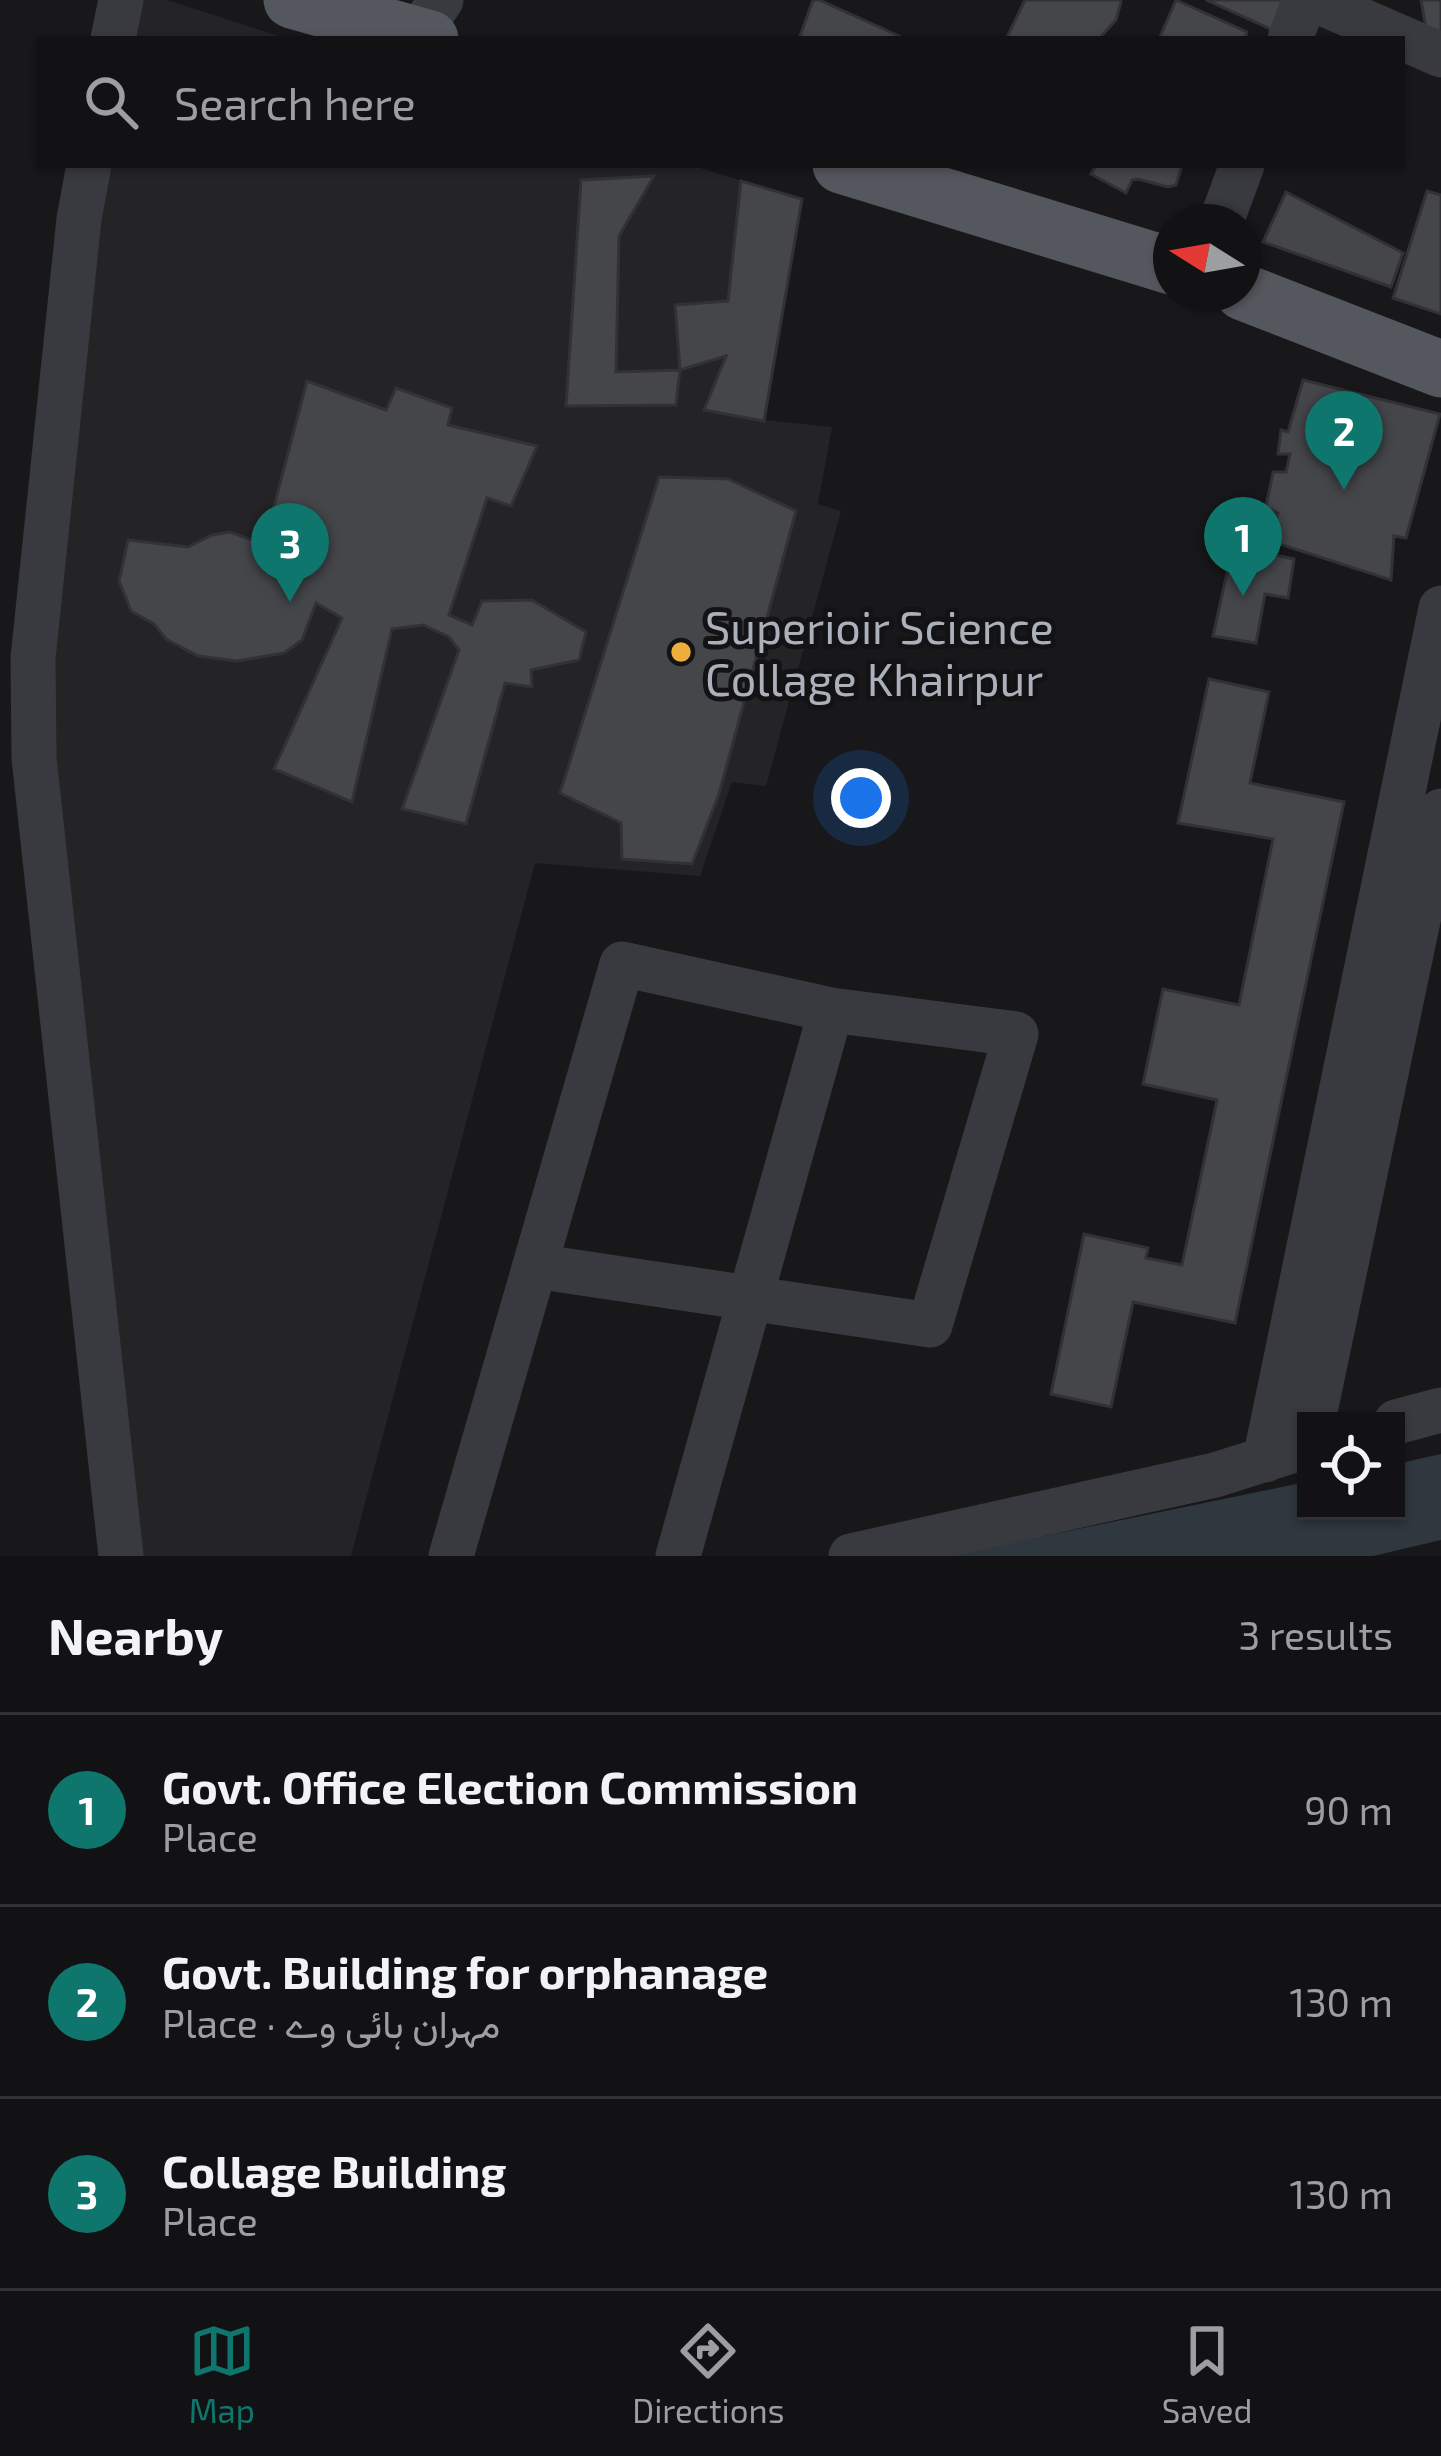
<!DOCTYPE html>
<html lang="en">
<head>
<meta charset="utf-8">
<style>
	:root { --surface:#121214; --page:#1f2022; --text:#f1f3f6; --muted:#9c9ea0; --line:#313234; --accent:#0f766e }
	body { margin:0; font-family:"Exo 2",Vazirmatn,sans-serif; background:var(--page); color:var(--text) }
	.controls { position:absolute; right:36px; bottom:36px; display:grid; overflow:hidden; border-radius:0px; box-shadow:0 3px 9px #0004 }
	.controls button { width:108px; height:108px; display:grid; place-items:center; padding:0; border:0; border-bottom:3px solid var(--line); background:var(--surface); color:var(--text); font:60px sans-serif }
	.compass { position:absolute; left:1153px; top:204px; width:108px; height:108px; border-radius:50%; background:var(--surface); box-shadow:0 3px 9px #0004; rotate:281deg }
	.you { position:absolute; left:861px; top:798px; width:42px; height:42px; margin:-30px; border:9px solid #fff; border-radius:50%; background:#1a73e8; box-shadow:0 0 0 18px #1a73e833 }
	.badge { display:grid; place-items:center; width:78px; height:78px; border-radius:50%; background:var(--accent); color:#fff; font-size:39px; font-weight:700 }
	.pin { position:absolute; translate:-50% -99px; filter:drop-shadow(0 3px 6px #0008) }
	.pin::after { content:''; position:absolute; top:63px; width:42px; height:36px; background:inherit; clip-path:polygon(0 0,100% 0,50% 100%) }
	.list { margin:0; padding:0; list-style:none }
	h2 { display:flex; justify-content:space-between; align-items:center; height:156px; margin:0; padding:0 48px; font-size:51px }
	h2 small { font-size:39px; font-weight:400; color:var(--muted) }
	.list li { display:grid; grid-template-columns:78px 1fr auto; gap:36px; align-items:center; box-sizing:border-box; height:192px; padding:0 48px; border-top:3px solid var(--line) }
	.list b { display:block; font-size:45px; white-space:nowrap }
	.list p { margin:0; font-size:39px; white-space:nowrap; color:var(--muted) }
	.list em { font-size:39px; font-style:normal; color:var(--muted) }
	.icon { flex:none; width:66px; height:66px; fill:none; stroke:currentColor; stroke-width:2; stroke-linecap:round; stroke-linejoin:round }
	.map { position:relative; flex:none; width:1441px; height:1556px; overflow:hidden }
	.search { position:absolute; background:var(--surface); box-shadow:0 3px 9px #0004; left:36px; right:36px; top:36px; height:132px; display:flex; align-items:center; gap:30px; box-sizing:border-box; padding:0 42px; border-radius:0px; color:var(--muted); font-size:45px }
	.sheet { height:732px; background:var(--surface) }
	nav { display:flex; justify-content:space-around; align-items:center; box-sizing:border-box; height:168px; border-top:3px solid var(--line); background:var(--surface); font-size:33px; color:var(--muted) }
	nav a { display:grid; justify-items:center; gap:6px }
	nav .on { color:var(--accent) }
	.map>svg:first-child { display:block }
	.built { fill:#242427 }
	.water { fill:#2e383e }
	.building { fill:#45464a; stroke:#323236; stroke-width:3 }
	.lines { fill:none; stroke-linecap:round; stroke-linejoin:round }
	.minor { stroke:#393a3f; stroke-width:45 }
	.major { stroke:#55575e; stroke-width:57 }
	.poi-dot { fill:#efad3c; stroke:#131315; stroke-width:4.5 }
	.labels { text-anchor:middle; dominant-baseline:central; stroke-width:10; stroke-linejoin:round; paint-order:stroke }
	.poi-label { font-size:45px; fill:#abb0ba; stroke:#131315; text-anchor:start }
</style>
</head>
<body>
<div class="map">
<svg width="1441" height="1556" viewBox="0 0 1441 1556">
	<rect width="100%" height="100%" fill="#18181a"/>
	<g class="built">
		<polygon points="122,0 167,0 288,39 117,39"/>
		<polygon points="101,165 690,165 802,199 764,420 832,427 818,504 841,511 766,786 732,782 700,876 535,863 351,1556 139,1556 34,695"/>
	</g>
	<polygon class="water" points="1441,1454 1441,1540 1373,1556 947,1556 1306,1482 1306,1511 1396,1511 1396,1464"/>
	<g class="building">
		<polygon points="813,0 819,0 906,39 799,39"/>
		<polygon points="1025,0 1120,0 1121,2 1116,20 1099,39 1006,39"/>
		<polygon points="1176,0 1247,32 1245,39 1159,39"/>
		<polygon points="1206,0 1278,0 1283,1 1275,31"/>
		<polygon points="1421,0 1441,0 1441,37 1426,28"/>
		<polygon points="1096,165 1182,165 1176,185 1168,187 1138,179 1132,180 1126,193 1091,174"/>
		<polygon points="654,176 619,236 616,372 680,370 676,405 566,406 581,180"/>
		<polygon points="741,181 802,199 764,421 704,410 726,356 680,370 675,305 728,301"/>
		<polygon points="1427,191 1441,195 1441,314 1393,298"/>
		<polygon points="1286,192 1403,253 1391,287 1263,242"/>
		<polygon points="1303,380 1440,414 1406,538 1394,536 1391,580 1270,541 1278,513 1266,507 1273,472 1286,472 1290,454 1278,454 1281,430 1288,432"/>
		<polygon points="307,381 386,410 396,388 452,408 448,425 537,446 511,506 487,498 449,615 472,625 482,601 532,600 586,632 579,660 531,670 532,687 505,683 466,824 402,809 459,650 449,637 423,625 392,629 352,802 274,769 342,618 316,603 302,640 284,653 237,661 198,656 166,639 154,624 131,611 119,581 128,540 188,547 212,535 230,532 264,544"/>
		<polygon points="659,477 728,479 796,511 719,794 692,864 622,859 621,823 560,793"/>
		<polygon points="1233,546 1294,559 1288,598 1265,594 1256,643 1213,636"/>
		<polygon points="1209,679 1269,692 1250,783 1344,802 1235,1323 1133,1302 1111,1407 1051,1394 1084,1234 1148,1248 1146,1258 1182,1265 1217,1100 1143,1084 1163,989 1239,1005 1273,839 1178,823"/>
	</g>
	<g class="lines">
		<g class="minor">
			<polyline points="1315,0 1441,55"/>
			<polyline points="417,35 441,0"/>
			<polyline points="113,39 121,0"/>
			<polyline points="1290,39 1305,0"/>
			<polyline points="89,165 79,219 33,658 34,758 121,1556"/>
			<polyline points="1221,222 1242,165"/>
			<polyline points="535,1266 930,1325 1016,1034 831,1010"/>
			<polyline points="1313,1421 1441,811"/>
			<polyline points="1396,1422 1441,1410"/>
			<polyline points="1265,1460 1441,608"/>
			<polyline points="451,1556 622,964 831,1010 678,1556"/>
			<polyline points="851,1556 1215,1475 1291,1451"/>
		</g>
		<g class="major">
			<polyline points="292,0 430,39"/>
			<polyline points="841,165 1171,266"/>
			<polyline points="1243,292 1441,369"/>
		</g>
	</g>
	<circle class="poi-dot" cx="681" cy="652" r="12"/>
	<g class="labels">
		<g class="poi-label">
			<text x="705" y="626">Superioir Science<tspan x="705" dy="52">Collage Khairpur</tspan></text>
		</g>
	</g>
</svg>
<div class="controls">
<button><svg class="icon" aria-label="locate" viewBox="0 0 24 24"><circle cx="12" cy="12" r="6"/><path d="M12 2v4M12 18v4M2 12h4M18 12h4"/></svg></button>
</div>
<svg class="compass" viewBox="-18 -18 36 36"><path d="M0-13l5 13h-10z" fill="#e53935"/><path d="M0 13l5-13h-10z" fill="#9c9ea0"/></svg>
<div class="you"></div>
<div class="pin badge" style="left:1243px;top:596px">1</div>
<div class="pin badge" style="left:1344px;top:490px">2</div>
<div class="pin badge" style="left:290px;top:602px">3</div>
<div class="search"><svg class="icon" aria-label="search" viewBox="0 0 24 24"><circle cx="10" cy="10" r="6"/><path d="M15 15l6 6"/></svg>Search here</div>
</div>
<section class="sheet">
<h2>Nearby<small>3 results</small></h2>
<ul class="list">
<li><span class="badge">1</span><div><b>Govt. Office Election Commission</b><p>Place</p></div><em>90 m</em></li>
<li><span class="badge">2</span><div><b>Govt. Building for orphanage</b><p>Place · مہران ہائی وے</p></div><em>130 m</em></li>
<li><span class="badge">3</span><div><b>Collage Building</b><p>Place</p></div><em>130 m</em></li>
</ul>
</section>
<nav>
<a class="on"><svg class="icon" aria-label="map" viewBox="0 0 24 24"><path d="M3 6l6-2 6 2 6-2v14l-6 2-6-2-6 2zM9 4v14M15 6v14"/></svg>Map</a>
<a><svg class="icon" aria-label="directions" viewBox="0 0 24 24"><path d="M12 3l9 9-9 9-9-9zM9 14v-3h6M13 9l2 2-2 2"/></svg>Directions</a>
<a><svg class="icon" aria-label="saved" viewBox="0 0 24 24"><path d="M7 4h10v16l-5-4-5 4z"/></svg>Saved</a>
</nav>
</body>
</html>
